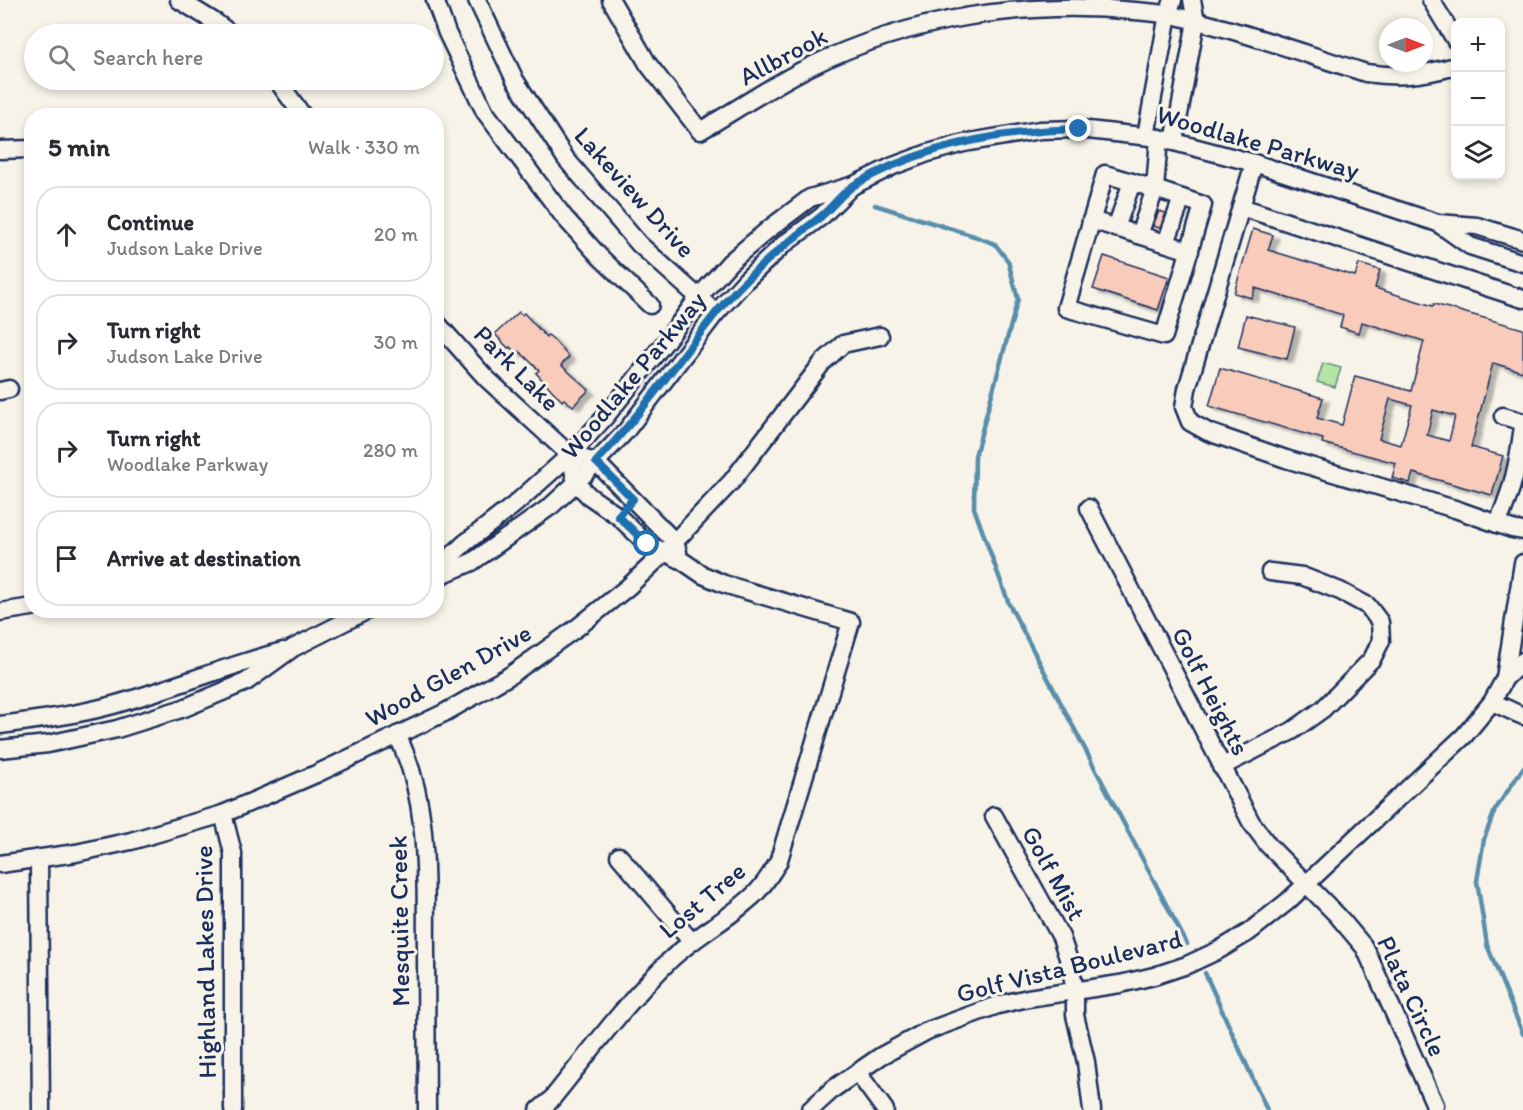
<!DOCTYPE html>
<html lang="en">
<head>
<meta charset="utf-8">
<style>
	:root { --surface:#fff; --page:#f7f7f7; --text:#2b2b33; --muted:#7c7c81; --line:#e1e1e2 }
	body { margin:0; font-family:Itim,sans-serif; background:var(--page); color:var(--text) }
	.controls { position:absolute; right:18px; top:18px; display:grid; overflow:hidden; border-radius:12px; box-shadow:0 3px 9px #0003 }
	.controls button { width:54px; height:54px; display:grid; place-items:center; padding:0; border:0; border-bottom:2px solid var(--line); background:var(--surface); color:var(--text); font:30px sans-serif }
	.compass { position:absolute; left:1379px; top:18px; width:54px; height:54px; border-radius:50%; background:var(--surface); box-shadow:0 3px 9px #0003; rotate:90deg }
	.stop { position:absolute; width:18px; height:18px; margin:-14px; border:4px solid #1f6fb2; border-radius:50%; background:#fff }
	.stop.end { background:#1f6fb2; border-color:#fff; box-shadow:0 2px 6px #0008 }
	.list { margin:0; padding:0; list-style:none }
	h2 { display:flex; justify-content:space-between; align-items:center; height:78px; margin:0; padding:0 24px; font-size:26px }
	h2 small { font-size:20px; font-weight:400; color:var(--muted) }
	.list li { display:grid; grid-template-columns:39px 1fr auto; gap:18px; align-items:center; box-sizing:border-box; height:96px; margin:0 12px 12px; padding:0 12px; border:2px solid var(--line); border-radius:24px }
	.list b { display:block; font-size:22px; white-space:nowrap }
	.list p { margin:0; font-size:20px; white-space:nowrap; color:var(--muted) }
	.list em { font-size:20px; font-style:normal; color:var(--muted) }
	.icon { flex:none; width:33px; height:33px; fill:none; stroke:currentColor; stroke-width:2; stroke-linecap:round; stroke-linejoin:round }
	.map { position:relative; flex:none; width:1523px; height:1110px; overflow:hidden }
	.search { position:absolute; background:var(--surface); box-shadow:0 3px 9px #0003; left:24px; top:24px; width:420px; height:66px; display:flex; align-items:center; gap:15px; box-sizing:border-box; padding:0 21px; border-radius:33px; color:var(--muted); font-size:22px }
	.panel { position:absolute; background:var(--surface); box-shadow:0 3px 9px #0003; left:24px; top:108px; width:420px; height:510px; border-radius:24px }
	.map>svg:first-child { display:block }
	.green { fill:#b5e5a5; stroke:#688a82; stroke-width:1.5 }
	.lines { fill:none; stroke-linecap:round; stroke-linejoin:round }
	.stream { stroke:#588eac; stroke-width:4.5 }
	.building { fill:#f8cbbb; stroke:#1b2f5e; stroke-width:1.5; fill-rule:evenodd; filter:url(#shadow) }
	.minor-casing { stroke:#1b2f5e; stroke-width:21 }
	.minor { stroke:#f7f3e8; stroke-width:16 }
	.route { stroke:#1f6fb2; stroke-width:8 }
	.labels { text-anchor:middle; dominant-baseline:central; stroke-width:6; stroke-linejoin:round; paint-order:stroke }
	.street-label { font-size:26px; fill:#1b2f5e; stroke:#f7f3e8 }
</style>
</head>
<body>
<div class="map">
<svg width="1523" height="1110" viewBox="0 0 1523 1110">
	<defs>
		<filter id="shadow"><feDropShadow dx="6" dy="4" stdDeviation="1.5" flood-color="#0004"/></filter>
	</defs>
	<rect width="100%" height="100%" fill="#f7f3e8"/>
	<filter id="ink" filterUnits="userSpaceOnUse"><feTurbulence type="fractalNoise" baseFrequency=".0167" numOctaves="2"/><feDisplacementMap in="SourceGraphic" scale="12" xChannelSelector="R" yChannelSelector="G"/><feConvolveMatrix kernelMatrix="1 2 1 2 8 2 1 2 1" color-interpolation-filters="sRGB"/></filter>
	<g filter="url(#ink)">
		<polygon class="green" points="1323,363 1341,368 1335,387 1317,382"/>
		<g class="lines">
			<g class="stream">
				<polyline points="875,205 974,236 995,244 1008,261 1018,299 975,456 974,508 1009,604 1187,944"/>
				<polyline points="1523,768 1495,810 1484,839 1477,881 1487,945 1523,1034"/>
				<polyline points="1205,973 1267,1110"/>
			</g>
		</g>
		<g class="building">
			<polygon points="1159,211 1166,213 1160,228 1153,226"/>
			<path d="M1253,229L1273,235L1268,250L1355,276L1359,264L1380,270L1375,288L1433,306L1434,304L1523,329V372L1493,363L1471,447L1503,456L1492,495L1413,473L1410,483L1392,478L1396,463L1322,443L1323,439L1209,406L1220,368L1323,398L1317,418L1342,425L1355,376L1411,391L1424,341L1362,322L1359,333L1340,327L1343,315L1255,288L1252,298L1234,293ZM1390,399L1412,405L1401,445L1379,439ZM1433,410L1455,416L1449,441L1427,435Z"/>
			<polygon points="1104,256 1169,277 1158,310 1093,289"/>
			<polygon points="519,312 522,315 524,313 546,337 548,335 552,338 569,357 561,365 589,390 573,406 564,399 562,401 536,373 539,370 519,351 516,353 510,347 508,348 495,334"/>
			<polygon points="1246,315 1295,327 1287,359 1238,347"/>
		</g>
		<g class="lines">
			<g class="minor-casing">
				<g id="minor">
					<polyline points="179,0 215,22 231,34"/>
					<polyline points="435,0 447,33 485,112 564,217 600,257 650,305"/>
					<polyline points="477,0 515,80 566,159 639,244 716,313"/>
					<path d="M611,0L648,64L700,131C736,110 771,86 809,67C909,18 1024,0 1135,11C1147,12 1159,13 1171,15C1237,29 1302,53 1366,73C1400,78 1423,75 1456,66"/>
					<polyline points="1431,0 1456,41"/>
					<polyline points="277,80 303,116"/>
					<polyline points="1146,136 1168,14 1173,0"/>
					<polyline points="1174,142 1196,21 1192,0"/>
					<polyline points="0,150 32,149"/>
					<polyline points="1254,163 1187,389 1184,407 1190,422 1208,432 1286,459 1455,509 1512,529 1523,531"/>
					<polyline points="1241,207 1523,299"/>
					<polyline points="1091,220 1190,251"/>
					<polyline points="1439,224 1470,246 1523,263"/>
					<polyline points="1116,228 1132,182"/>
					<polyline points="1139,235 1155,189 1203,205 1164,336 1066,308 1105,174 1155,189 1159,138"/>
					<polyline points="1166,243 1182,198"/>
					<polyline points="436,322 486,378 570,455 596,462 675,542 678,552"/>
					<polyline points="0,391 9,389"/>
					<polyline points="1503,416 1523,422"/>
					<polyline points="1089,508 1251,822 1268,845 1338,916 1365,948 1435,1105 1434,1110"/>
					<path d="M1497,524C1513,490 1518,464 1523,426"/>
					<polyline points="436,570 465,543 514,505 570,455 606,416 666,341 698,298 730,262 769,229 810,198 854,185 893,166 928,153 964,143 1040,130 1079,129 1159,138 1254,163 1438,223 1477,226 1523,240"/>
					<polyline points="436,577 472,562 551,506 576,483 626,431 716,313 746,280 783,245 822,216 851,187"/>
					<polyline points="0,612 32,607"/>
					<polyline points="1505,678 1523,563"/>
					<polyline points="1492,702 1523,716"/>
					<path d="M0,725C38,720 76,715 113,705C170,689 226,666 283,651"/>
					<path d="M397,735C431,802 425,881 426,955C426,1006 427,1058 427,1110"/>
					<polyline points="0,749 48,744 117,729 184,708 246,682 293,648 368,610"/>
					<polyline points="1221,767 1292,731 1323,709 1372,659 1381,641 1380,622 1368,606 1340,591 1302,576 1270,572"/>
					<polyline points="223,814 233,853 233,1110"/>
					<polyline points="994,816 1061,937 1070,964 1075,990 1075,1015 1086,1062 1092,1110"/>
					<polyline points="619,856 691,941"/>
					<polyline points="39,859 41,1110"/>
					<polyline points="0,864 76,853 131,841 223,814 316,774 444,713 509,676 578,627 628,587 664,553 732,481 823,362 843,344 880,336"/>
					<polyline points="858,1073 885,1110"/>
					<path d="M539,1110L550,1101C589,1053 625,1004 669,961C696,935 730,919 756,893C765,884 771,873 778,863L851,622L724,584L703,575L681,560L647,544L618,516L589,496L576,483L570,455"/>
					<polyline points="810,1110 833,1089 881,1056 927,1031 998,1005 1028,998 1120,984 1154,976 1187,965 1219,950 1249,932 1287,902 1464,736 1492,702 1505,678 1523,661"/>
				</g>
			</g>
			<use href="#minor" class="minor"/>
		</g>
	</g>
	<g class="lines" filter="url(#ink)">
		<path class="route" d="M647,544L618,516L633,499L596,462C640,416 676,363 716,313C746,276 782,247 819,218C832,208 842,192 856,184C923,145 1003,131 1079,129"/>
	</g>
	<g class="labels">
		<g class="street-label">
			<text transform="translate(783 56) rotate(-28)">Allbrook</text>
			<text transform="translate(1258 142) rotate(16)">Woodlake Parkway</text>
			<text transform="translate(635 192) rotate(48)">Lakeview Drive</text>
			<text transform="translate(517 368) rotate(45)">Park Lake</text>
			<text transform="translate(633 375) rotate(-50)">Woodlake Parkway</text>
			<text transform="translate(448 675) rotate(-29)">Wood Glen Drive</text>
			<text transform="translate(1211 691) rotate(63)">Golf Heights</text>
			<text transform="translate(1054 873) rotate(61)">Golf Mist</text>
			<text transform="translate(702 900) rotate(-40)">Lost Tree</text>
			<text transform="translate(399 921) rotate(-91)">Mesquite Creek</text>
			<text transform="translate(205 962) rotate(-91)">Highland Lakes Drive</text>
			<text transform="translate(1069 966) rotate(-14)">Golf Vista Boulevard</text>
			<text transform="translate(1412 996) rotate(65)">Plata Circle</text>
		</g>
	</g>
</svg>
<div class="controls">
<button>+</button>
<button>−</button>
<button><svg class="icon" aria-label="layers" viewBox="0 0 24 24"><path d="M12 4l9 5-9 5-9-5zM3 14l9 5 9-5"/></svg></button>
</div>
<svg class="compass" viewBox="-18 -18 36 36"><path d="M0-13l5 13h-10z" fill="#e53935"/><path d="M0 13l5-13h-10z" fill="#7c7c81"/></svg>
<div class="stop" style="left:647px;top:544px"></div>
<div class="stop end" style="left:1079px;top:129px"></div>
<div class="search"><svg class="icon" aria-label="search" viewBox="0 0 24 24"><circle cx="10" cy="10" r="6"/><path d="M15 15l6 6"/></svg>Search here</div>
<section class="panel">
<h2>5 min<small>Walk · 330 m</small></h2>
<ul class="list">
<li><svg class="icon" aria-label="ahead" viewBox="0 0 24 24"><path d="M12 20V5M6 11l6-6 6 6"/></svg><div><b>Continue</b><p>Judson Lake Drive</p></div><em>20 m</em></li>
<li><svg class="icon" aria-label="right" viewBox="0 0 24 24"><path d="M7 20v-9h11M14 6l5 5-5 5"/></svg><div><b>Turn right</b><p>Judson Lake Drive</p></div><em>30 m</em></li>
<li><svg class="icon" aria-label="right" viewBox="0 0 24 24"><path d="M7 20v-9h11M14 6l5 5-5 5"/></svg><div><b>Turn right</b><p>Woodlake Parkway</p></div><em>280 m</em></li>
<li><svg class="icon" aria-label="arrive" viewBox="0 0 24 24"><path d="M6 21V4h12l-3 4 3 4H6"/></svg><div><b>Arrive at destination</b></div></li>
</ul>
</section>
</div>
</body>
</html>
